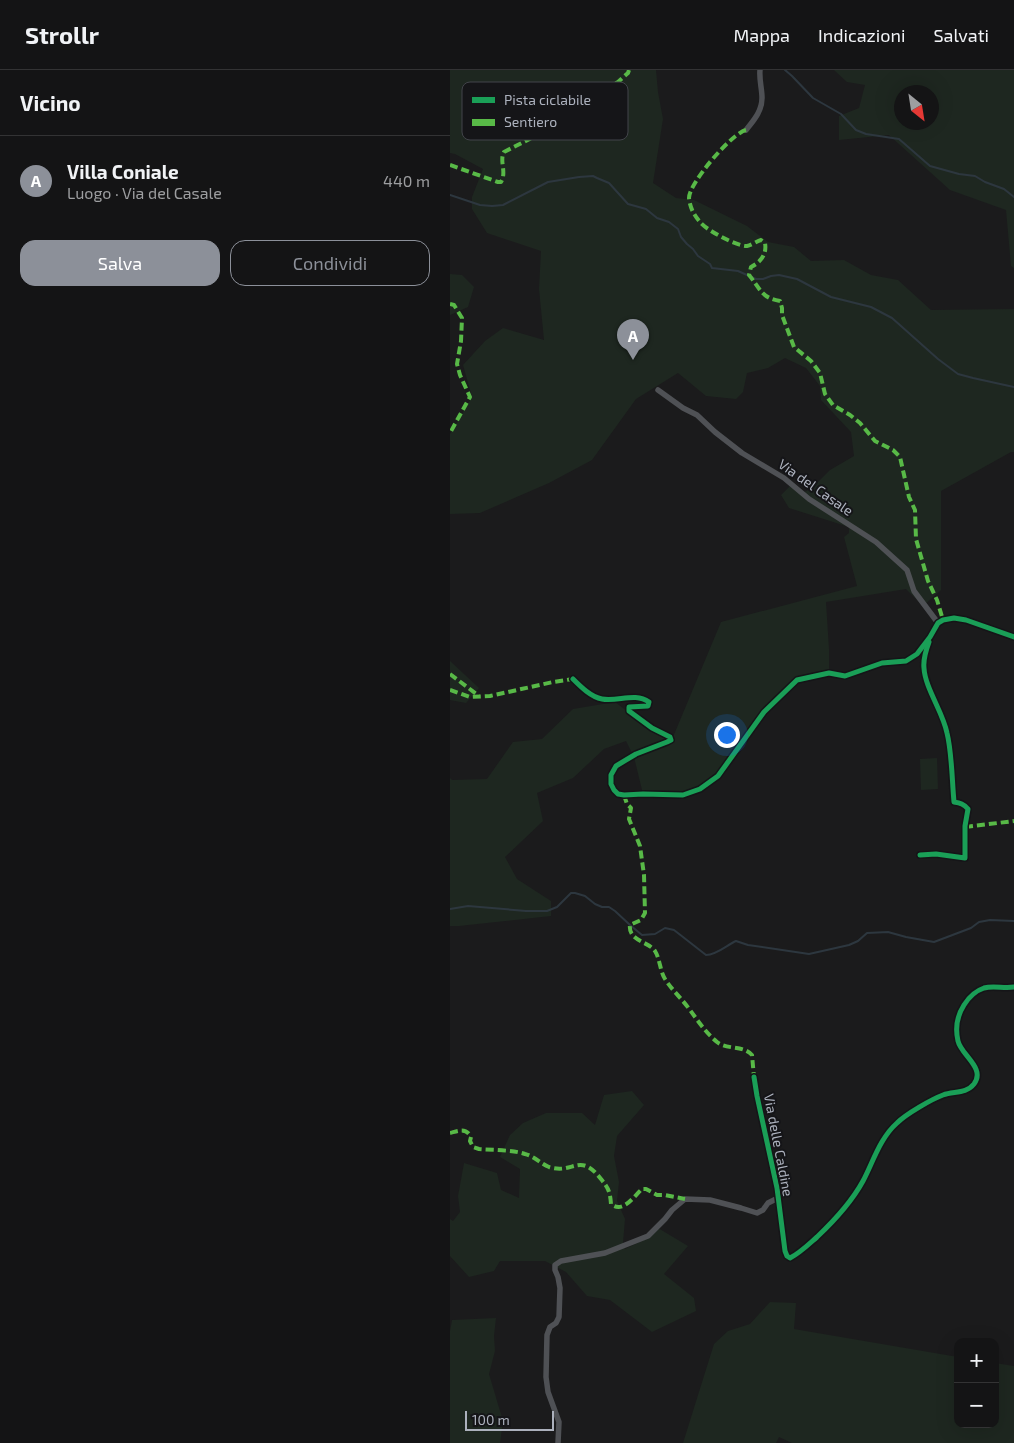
<!DOCTYPE html>
<html lang="it">
<head>
<meta charset="utf-8">
<style>
	:root { --surface:#141415; --page:#212122; --text:#f1f3f6; --muted:#9d9ea0; --line:#333334; --accent:#8c9099 }
	body { margin:0; font-family:"Exo 2",sans-serif; background:var(--page); color:var(--text) }
	.controls { position:absolute; right:15px; bottom:15px; display:grid; overflow:hidden; border-radius:10px; box-shadow:0 5px 20px #0002 }
	.controls button { width:45px; height:45px; display:grid; place-items:center; padding:0; border:0; border-bottom:1px solid var(--line); background:var(--surface); color:var(--text); font:25px sans-serif }
	.compass { position:absolute; left:444px; top:15px; width:45px; height:45px; border-radius:50%; background:var(--surface); box-shadow:0 5px 20px #0002; rotate:150deg }
	.scale { position:absolute; left:15px; bottom:12px; width:89px; box-sizing:border-box; padding-left:5px; border:2px solid #acb1bd; border-top:0; font-size:14px; line-height:18px; white-space:nowrap; color:#acb1bd; -webkit-text-stroke:4px #151518; paint-order:stroke }
	.you { position:absolute; left:276px; top:664px; width:18px; height:18px; margin:-12px; border:4px solid #fff; border-radius:50%; background:#1a73e8; box-shadow:0 0 0 8px #1a73e833 }
	.badge { display:grid; place-items:center; width:32px; height:32px; border-radius:50%; background:var(--accent); color:#fff; font-size:16px; font-weight:700 }
	.pin { position:absolute; translate:-50% -41px; filter:drop-shadow(0 1px 2px #0008) }
	.pin::after { content:''; position:absolute; top:26px; width:18px; height:15px; background:inherit; clip-path:polygon(0 0,100% 0,50% 100%) }
	.list { margin:0; padding:0; list-style:none }
	h2 { display:flex; justify-content:space-between; align-items:center; height:65px; margin:0; padding:0 20px; font-size:21px }
	h2 small { font-size:16px; font-weight:400; color:var(--muted) }
	.list li { display:grid; grid-template-columns:32px 1fr auto; gap:15px; align-items:center; box-sizing:border-box; height:90px; padding:0 20px; border-top:1px solid var(--line) }
	.list b { display:block; font-size:19px; white-space:nowrap }
	.list p { margin:0; font-size:16px; white-space:nowrap; color:var(--muted) }
	.list em { font-size:16px; font-style:normal; color:var(--muted) }
	.actions { display:flex; gap:10px; padding:15px 20px }
	.actions a { flex:1; padding:11px 0; border:1px solid var(--accent); border-radius:15px; text-align:center; font-size:18px; color:var(--accent) }
	.actions .main { background:var(--accent); color:#fff }
	.map { position:relative; flex:none; width:564px; height:1373px; overflow:hidden }
	header { display:flex; align-items:center; gap:30px; box-sizing:border-box; height:70px; padding:0 25px; background:var(--surface); border-bottom:1px solid var(--line) }
	header strong { font-size:24px }
	nav { display:flex; gap:28px; margin-inline-start:auto; font-size:18px }
	main { display:flex }
	aside { flex:1; background:var(--surface) }
	.map>svg:first-child { display:block }
	.green { fill:#1e2720; fill-rule:evenodd }
	.lines { fill:none; stroke-linecap:round; stroke-linejoin:round }
	.stream { stroke:#2d373f; stroke-width:2 }
	.street { stroke:#4f5155; stroke-width:5.5 }
	.quiet { stroke:#58b947; stroke-width:4; stroke-dasharray:8 4; stroke-linecap:butt }
	.cycleway-casing { stroke:#151518; stroke-width:8 }
	.cycleway { stroke:#1a9f57; stroke-width:5 }
	.labels { text-anchor:middle; dominant-baseline:central; stroke-width:4; stroke-linejoin:round; paint-order:stroke }
	.street-label { font-size:14px; fill:#acb1bd; stroke:#151518 }
	.key { fill:#151518; stroke:#42444a; stroke-width:1 }
	.key-label { font-size:14px; fill:#acb1bd }
</style>
</head>
<body>
<header>
<strong>Strollr</strong>
<nav><a>Mappa</a><a>Indicazioni</a><a>Salvati</a></nav>
</header>
<main>
<aside>
<h2>Vicino<small></small></h2>
<ul class="list">
<li><span class="badge">A</span><div><b>Villa Coniale</b><p>Luogo · Via del Casale</p></div><em>440 m</em></li>
</ul>
<div class="actions"><a class="main">Salva</a><a>Condividi</a></div>
</aside>
<div class="map">
<svg width="564" height="1373" viewBox="0 0 564 1373">
	<rect width="100%" height="100%" fill="#1b1b1c"/>
	<g class="green">
		<polygon points="0,0 206,0 208,22 213,49 203,113 226,128 244,130 297,156 318,172 344,177 361,191 394,190 421,205 448,210 481,240 564,239 564,382 561,382 491,421 491,520 473,536 456,519 376,532 379,579 379,603 347,610 314,642 268,706 233,725 193,724 184,687 176,671 154,679 123,708 87,723 93,751 55,787 67,809 101,831 101,846 9,856 0,856 0,708 2,710 37,709 63,672 92,669 123,639 165,632 208,665 223,667 271,552 407,516 394,467 399,463 399,457 339,438 331,425 340,416 354,422 361,419 380,400 404,386 401,362 371,330 370,316 356,298 335,288 318,298 297,303 293,322 286,329 256,326 228,303 186,329 142,390 99,413 30,443 0,444 0,364 22,327 13,295 35,271 53,258 94,270 89,219 91,181 37,163 22,139 22,127 33,99 5,84 0,83"/>
		<path d="M384,0H564V198L561,196L556,140L500,120L439,65L389,70V46L409,38L415,15L397,12ZM452,22H482V52H452Z"/>
		<polygon points="0,204 12,205 24,217 18,237 0,245"/>
		<polygon points="0,591 29,618 16,633 0,630"/>
		<polygon points="487,688 488,719 471,720 470,689"/>
		<polygon points="182,1021 194,1035 167,1066 164,1086 169,1112 167,1131 175,1149 173,1173 175,1179 196,1169 208,1158 238,1176 214,1204 244,1228 246,1241 202,1262 160,1230 137,1226 116,1202 95,1191 50,1191 44,1201 19,1207 0,1186 0,1149 3,1151 10,1142 8,1126 14,1093 47,1103 51,1120 69,1128 70,1099 50,1087 60,1065 73,1053 96,1043 132,1043 145,1055 154,1025"/>
		<polygon points="320,1232 346,1233 344,1259 508,1287 508,1354 545,1354 545,1293 564,1296 564,1373 342,1373 329,1367 326,1373 233,1373 264,1274 278,1261 300,1254"/>
		<polygon points="46,1248 44,1266 45,1281 39,1304 53,1351 50,1373 0,1373 0,1261 2,1250"/>
	</g>
	<g class="lines">
		<g class="stream">
			<polyline points="335,0 342,6 363,28 391,44 406,60 416,64 449,69 480,96 509,104 525,106 535,112 554,119 564,127"/>
			<polyline points="0,125 30,135 42,136 53,135 98,112 129,107 143,106 147,108 159,113 178,134 196,139 207,148 219,152 228,159 231,167 237,174 243,179 248,186 260,194 262,198 288,201 306,209 313,209 321,206 329,205 347,209 381,227 421,237 442,248 488,289 508,304 523,308 564,317"/>
			<path d="M0,839L18,836L76,841H97L107,837L121,823H125L135,826L145,834L152,837H159L165,841L180,855L192,865L205,864L215,858L224,860L256,885C267,885 277,875 286,871L298,875L359,884L399,875L408,871L417,863L438,862L456,867L484,872L521,858L529,852L540,850L564,851"/>
		</g>
		<g class="street">
			<path d="M296,60C304,50 312,41 312,28C312,18 309,10 310,0"/>
			<polyline points="208,320 233,338 247,345 265,362 292,383 334,408 359,429 426,472 457,500 464,521 488,553"/>
			<path d="M123,609C131,617 141,627 152,629C168,632 185,622 199,632L198,636L179,637V641L202,658L220,667L221,670L217,672L186,684L166,696L161,705V714L164,720L168,724L174,725L193,724L233,725L250,719L268,706L314,642L347,610L379,603L395,606L432,593L456,591L467,584L480,567L488,553L493,550L504,548L516,550L564,567"/>
			<path d="M470,785L486,784L515,788V756L518,739C514,734 510,733 504,732C502,711 502,683 497,663C493,642 475,617 474,598C473,589 476,580 479,572"/>
			<path d="M304,1007L307,1026L327,1118L335,1181L337,1186L340,1188C350,1183 359,1174 367,1167C385,1150 401,1133 413,1111C423,1092 430,1068 447,1053C456,1044 482,1029 493,1025C504,1021 516,1024 524,1014C536,998 511,985 508,971C505,958 507,946 514,935C519,927 525,921 534,918C544,915 554,919 564,917"/>
			<polyline points="108,1373 109,1352 98,1322 96,1307 97,1265 100,1257 106,1253 109,1247 110,1218 108,1207 105,1200 105,1195 111,1191 155,1183 198,1166 215,1149 222,1140 235,1129 260,1130 291,1138 307,1143 313,1140 318,1133 328,1128"/>
		</g>
		<g class="quiet">
			<path d="M296,60C282,63 239,113 239,128C240,138 244,145 250,152C256,160 288,177 297,176C302,175 307,171 311,170L315,173C317,184 311,192 301,197L299,205C310,218 311,228 330,231L332,238V245L344,277L361,291L370,303L375,324L383,335L400,345L410,353L425,371L443,380L450,387L459,427L465,440L466,469L478,511L487,530L493,550"/>
			<path d="M0,95L48,112H51C57,102 49,91 54,82L101,58L156,18L168,12L178,3L179,0"/>
			<polyline points="0,234 4,235 12,248 11,271 7,294 10,305 20,327 0,363"/>
			<polyline points="0,604 29,626"/>
			<polyline points="0,620 20,627 40,626 103,612 123,609"/>
			<path d="M174,725L177,734L181,738L179,749L190,776L194,805L195,843L191,850L180,855C178,871 198,871 205,881C210,889 210,901 215,909C222,920 232,929 240,940C248,951 256,963 267,972C277,980 293,975 302,985L304,1007"/>
			<polyline points="515,757 564,751"/>
			<path d="M0,1063C8,1061 16,1057 21,1067L20,1071L23,1077L29,1079C42,1080 64,1080 75,1084C84,1086 91,1094 99,1097C124,1105 129,1081 151,1109C159,1119 160,1122 161,1134C173,1144 184,1126 192,1119H196L207,1125H215L235,1129"/>
		</g>
		<g class="cycleway-casing">
			<g id="cycleway">
				<path d="M123,609C131,617 141,627 152,629C168,632 185,622 199,632L198,636L179,637V641L202,658L220,667L221,670L217,672L186,684L166,696L161,705V714L164,720L168,724L174,725L193,724L233,725L250,719L268,706L314,642L347,610L379,603L395,606L432,593L456,591L467,584L480,567L488,553L493,550L504,548L516,550L564,567"/>
				<path d="M470,785L486,784L515,788V756L518,739C514,734 510,733 504,732C502,711 502,683 497,663C493,642 475,618 474,598C473,589 476,580 479,572"/>
				<path d="M304,1007L307,1026L327,1118L335,1181L337,1186L340,1188C350,1183 359,1174 367,1167C385,1150 401,1133 413,1111C423,1092 430,1068 447,1053C456,1044 482,1029 493,1025C504,1021 516,1024 524,1014C536,998 511,985 508,971C505,958 507,946 514,935C519,927 525,921 534,918C544,915 554,919 564,917"/>
			</g>
		</g>
		<use href="#cycleway" class="cycleway"/>
	</g>
	<g class="labels">
		<g class="street-label">
			<text transform="translate(366 417) rotate(35)">Via del Casale</text>
			<text transform="translate(329 1075) rotate(79)">Via delle Caldine</text>
		</g>
	</g>
	<rect x="12" y="12" width="166" height="58" rx="8" class="key"/>
	<rect x="22" y="27" width="23" height="6" fill="#1a9f57"/>
	<rect x="22" y="49" width="23" height="7" fill="#58b947"/>
	<g class="key-label">
		<text x="54" y="35">Pista ciclabile</text>
		<text x="54" y="57">Sentiero</text>
	</g>
</svg>
<div class="controls">
<button>+</button>
<button>−</button>
</div>
<svg class="compass" viewBox="-18 -18 36 36"><path d="M0-13l5 13h-10z" fill="#e53935"/><path d="M0 13l5-13h-10z" fill="#9d9ea0"/></svg>
<div class="scale">100 m</div>
<div class="you"></div>
<div class="pin badge" style="left:183px;top:290px">A</div>
</div>
</main>
</body>
</html>
